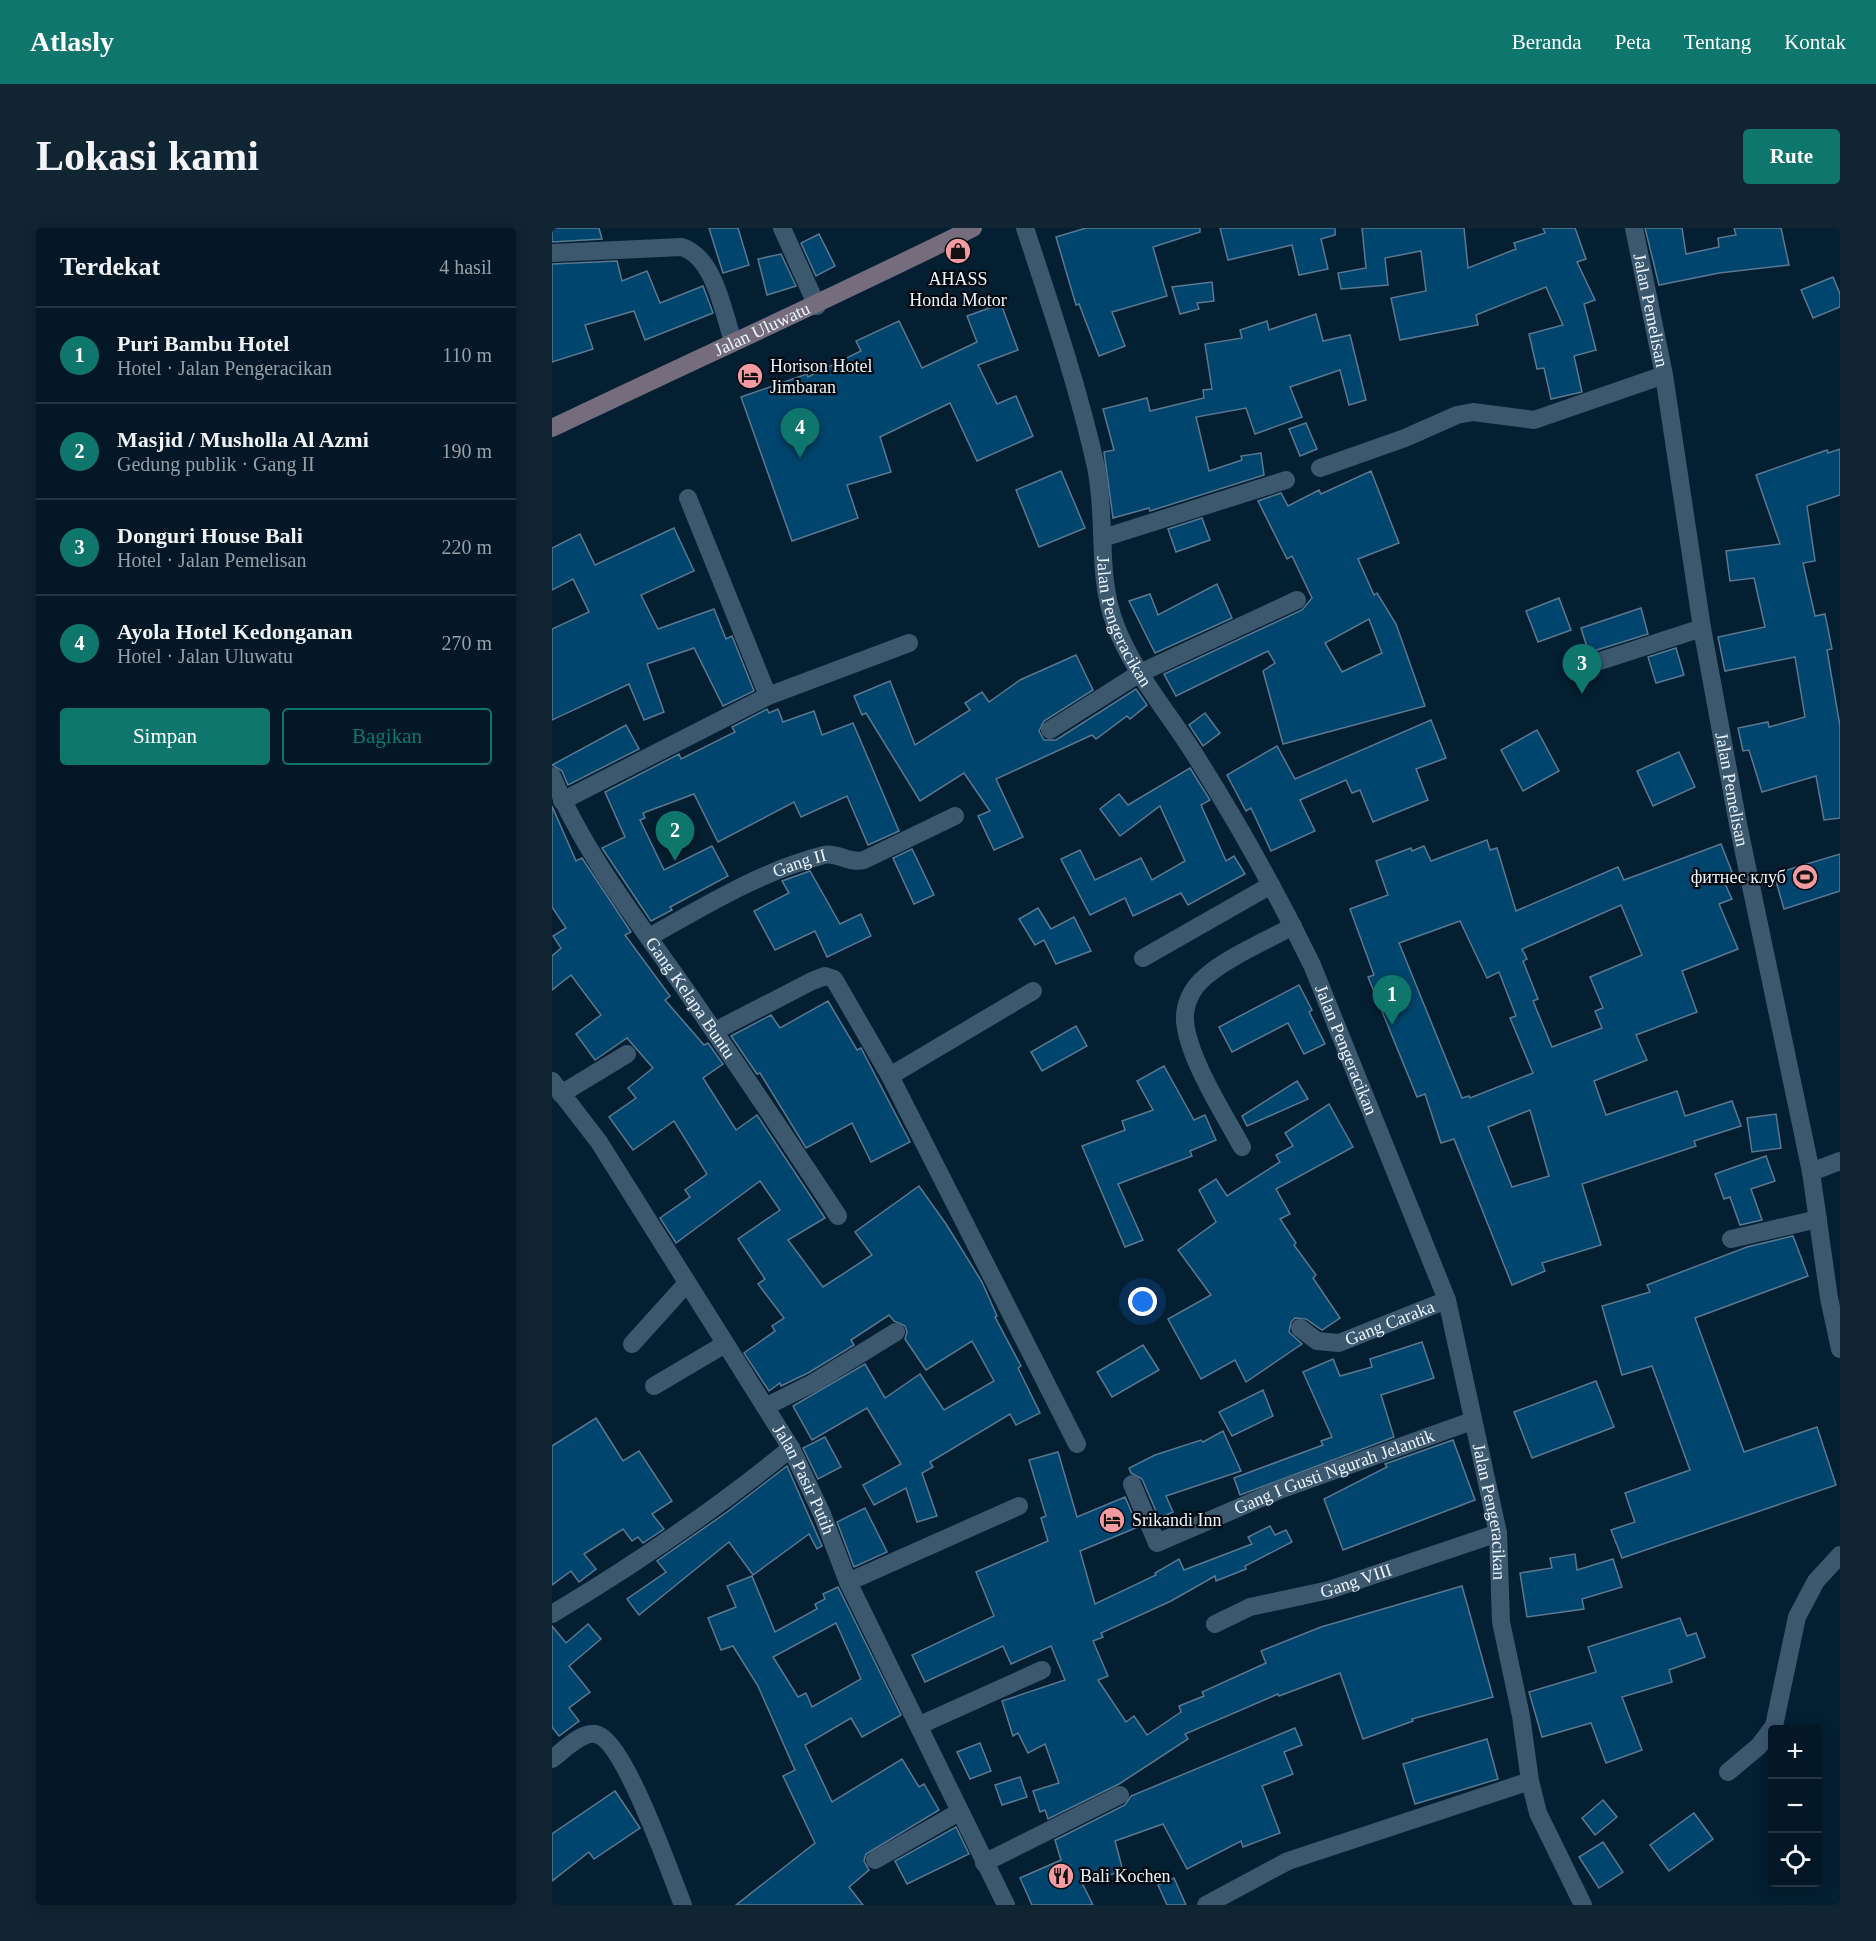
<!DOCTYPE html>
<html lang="id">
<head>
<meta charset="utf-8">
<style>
	:root { --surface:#031726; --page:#112432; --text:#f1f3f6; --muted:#979fa7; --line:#243643; --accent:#0f766e }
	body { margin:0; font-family:"Times New Roman",serif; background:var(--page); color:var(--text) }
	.controls { position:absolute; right:18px; bottom:18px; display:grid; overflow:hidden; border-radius:6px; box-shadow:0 3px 15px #0003 }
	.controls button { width:54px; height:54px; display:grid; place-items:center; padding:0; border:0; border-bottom:2px solid var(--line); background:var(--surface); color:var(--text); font:30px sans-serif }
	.you { position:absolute; left:591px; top:1074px; width:21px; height:21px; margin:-15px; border:4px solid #fff; border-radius:50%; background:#1a73e8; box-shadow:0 0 0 9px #1a73e833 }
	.badge { display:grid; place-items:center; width:39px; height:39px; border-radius:50%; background:var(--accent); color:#fff; font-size:20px; font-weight:700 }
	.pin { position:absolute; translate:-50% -50px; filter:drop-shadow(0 2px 3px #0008) }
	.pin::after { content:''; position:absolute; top:32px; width:21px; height:18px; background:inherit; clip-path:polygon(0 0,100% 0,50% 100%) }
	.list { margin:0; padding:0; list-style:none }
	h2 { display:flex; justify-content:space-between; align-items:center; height:78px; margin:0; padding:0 24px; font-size:26px }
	h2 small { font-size:20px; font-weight:400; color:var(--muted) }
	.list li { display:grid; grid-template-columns:39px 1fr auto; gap:18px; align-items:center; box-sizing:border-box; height:96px; padding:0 24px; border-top:2px solid var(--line) }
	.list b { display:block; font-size:22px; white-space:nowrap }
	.list p { margin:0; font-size:20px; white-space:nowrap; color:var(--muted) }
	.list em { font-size:20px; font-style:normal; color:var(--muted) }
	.actions { display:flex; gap:12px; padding:18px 24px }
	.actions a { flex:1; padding:14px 0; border:2px solid var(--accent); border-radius:6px; text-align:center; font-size:21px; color:var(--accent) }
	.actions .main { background:var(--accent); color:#fff }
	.icon { flex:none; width:33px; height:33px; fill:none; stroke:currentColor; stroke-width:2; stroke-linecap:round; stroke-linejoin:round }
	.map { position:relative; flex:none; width:1288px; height:1677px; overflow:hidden; border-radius:6px }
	header { display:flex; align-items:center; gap:36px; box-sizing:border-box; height:84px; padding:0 30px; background:var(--accent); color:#fff }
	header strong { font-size:28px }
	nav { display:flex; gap:33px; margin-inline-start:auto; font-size:21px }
	.intro { display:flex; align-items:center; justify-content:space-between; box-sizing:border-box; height:144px; padding:0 36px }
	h1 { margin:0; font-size:42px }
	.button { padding:15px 27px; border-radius:6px; background:var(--accent); color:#fff; font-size:21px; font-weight:700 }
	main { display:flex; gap:36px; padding:0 36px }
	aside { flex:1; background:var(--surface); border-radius:6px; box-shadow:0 3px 15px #0003 }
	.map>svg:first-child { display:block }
	.building { fill:#00456d; stroke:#5b7890; stroke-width:1.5; fill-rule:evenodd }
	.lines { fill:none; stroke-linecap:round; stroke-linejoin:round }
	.street { stroke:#3c586f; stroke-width:18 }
	.secondary { stroke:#756c7e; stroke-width:18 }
	.labels { text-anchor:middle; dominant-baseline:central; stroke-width:4.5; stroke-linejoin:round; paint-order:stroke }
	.poi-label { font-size:18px; fill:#ebf4fc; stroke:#010810; text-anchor:start }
	.street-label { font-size:18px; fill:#ebf4fc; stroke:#010810 }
</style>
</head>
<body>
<header>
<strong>Atlasly</strong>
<nav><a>Beranda</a><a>Peta</a><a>Tentang</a><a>Kontak</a></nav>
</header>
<div class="intro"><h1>Lokasi kami</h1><a class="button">Rute</a></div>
<main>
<aside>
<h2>Terdekat<small>4 hasil</small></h2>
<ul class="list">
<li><span class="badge">1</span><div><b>Puri Bambu Hotel</b><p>Hotel · Jalan Pengeracikan</p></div><em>110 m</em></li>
<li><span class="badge">2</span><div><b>Masjid / Musholla Al Azmi</b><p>Gedung publik · Gang II</p></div><em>190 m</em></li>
<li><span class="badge">3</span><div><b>Donguri House Bali</b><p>Hotel · Jalan Pemelisan</p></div><em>220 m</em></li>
<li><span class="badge">4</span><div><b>Ayola Hotel Kedonganan</b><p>Hotel · Jalan Uluwatu</p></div><em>270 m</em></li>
</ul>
<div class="actions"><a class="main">Simpan</a><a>Bagikan</a></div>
</aside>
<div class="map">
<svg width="1288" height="1677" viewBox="0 0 1288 1677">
	<rect width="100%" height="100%" fill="#041f32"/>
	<g class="building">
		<polygon points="0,0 47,0 50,11 0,14"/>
		<polygon points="157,0 186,0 197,37 171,45"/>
		<polygon points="534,0 648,0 648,4 601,19 615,68 560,84 573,118 547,128 527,76 524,77 504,9"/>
		<polygon points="668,0 783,0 783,7 769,11 776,41 747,47 740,17 676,32"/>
		<polygon points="810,0 912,0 916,40 964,21 962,15 993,5 991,0 1023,0 1034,31 1025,34 1043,72 1032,76 1044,122 1022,128 1030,164 999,171 992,140 985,141 977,106 1011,97 994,59 924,87 926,97 848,112 839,70 874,63 869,23 833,30 836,57 789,61 786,45 814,40"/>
		<polygon points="1093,0 1130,0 1134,26 1167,19 1166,10 1184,7 1182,0 1229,0 1237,37 1167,45 1107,57"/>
		<polygon points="267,6 283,38 264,48 249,15"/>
		<polygon points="229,26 244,58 215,67 206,31"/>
		<polygon points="65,33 70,53 95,43 108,75 151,58 161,85 93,112 82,83 33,97 41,121 0,134 0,36"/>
		<polygon points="1281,49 1288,66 1288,79 1261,90 1249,62"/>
		<polygon points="660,54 662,73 645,75 647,81 628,86 620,59"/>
		<polygon points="449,76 466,122 426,137 445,176 464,168 481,208 425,233 398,175 328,209 339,244 295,257 306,290 240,313 189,169 255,146 256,149 309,123 304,113 347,93 370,140 425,114 415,88"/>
		<polygon points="764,86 771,113 798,107 814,172 797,177 788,142 738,159 750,189 703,206 694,180 644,189 657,243 690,232 689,228 709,225 712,247 598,283 597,280 561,290 552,224 562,222 551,181 595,170 598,183 652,170 651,162 660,161 653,116 690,110 688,102 715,93 717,102"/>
		<polygon points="754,195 765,221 748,228 737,201"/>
		<polygon points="1288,221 1288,267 1255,278 1263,333 1251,335 1263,388 1273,386 1280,421 1275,422 1288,498 1288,590 1272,592 1264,548 1210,564 1197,522 1191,523 1186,500 1216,494 1217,499 1253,489 1243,429 1173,443 1166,409 1213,399 1202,350 1178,353 1174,323 1228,316 1204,247 1275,222 1276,225"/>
		<polygon points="509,243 533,300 487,319 464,262"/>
		<path d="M819,243L847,315L806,331L822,367L825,365L844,396L873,478L731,516L711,443L723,435L716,423L624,468L612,446L750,382L760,370L740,328L735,331L706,273L729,265L736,278L767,262L769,266ZM817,391L830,425L790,444L773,415Z"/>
		<polygon points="650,290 658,312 624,324 616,301"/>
		<polygon points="122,300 142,343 89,367 106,401 162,381 174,411 180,408 202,463 171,478 142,420 95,436 112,484 92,492 77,456 0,492 0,401 37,384 21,351 0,362 0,320 28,306 43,337"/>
		<polygon points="665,356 680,390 603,425 577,373 598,366 606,387"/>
		<polygon points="1007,370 1019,402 986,414 974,383"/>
		<polygon points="1089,380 1096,406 1045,422 1038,429 1029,400"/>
		<polygon points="1124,420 1132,447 1104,455 1096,429"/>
		<polygon points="524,427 541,462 492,493 487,503 492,512 504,512 584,461 595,477 578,491 575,488 544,511 540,507 444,551 471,609 442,622 426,588 438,583 412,545 368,573 314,485 310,487 302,468 338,453 363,517 418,482 413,475 430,464 437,474 468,452"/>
		<polygon points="215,481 217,485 226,481 231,494 262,483 270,507 301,495 347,603 316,617 295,568 249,589 242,574 166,614 142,566 91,585 93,590 88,592 112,642 160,618 176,648 118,679 120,682 99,693 50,620 73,609 53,564 127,526 129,531 183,504 180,499"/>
		<polygon points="653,485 668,505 651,518 637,497"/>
		<polygon points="879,492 894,530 864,541 876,572 821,594 808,562 800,565 794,552 748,572 763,603 719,623 699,580 694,583 675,547 725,518 743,551"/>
		<polygon points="74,497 87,521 16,557 10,543 0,537"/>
		<polygon points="985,502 1007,543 971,563 949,522"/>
		<polygon points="1127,524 1143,559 1101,578 1085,543"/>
		<polygon points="638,540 658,572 649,577 674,633 682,628 693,646 636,677 629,665 581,688 573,670 538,687 509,631 528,622 543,652 589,630 600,652 633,633 608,578 568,608 548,581 567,566 576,577"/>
		<polygon points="0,578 24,633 30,630 79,704 73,707 118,768 113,772 152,817 156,815 171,836 151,850 184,902 205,887 273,990 236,1012 271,1059 320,1027 303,1004 367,958 394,996 430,1054 445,1088 443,1089 469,1138 466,1140 488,1185 464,1197 458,1186 378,1234 381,1239 370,1245 385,1288 365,1294 354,1260 322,1277 311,1257 349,1236 315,1180 260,1212 241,1178 313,1136 333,1170 368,1146 392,1182 442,1153 420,1113 374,1142 353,1111 355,1104 353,1098 342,1093 337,1087 299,1112 302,1117 256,1145 229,1158 228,1155 217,1163 192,1125 223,1103 220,1098 232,1090 206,1056 213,1051 186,1011 228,982 208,953 124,1015 108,990 138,969 133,962 155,946 122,893 81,922 57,889 84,870 76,860 101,840 75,810 43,832 24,806 49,787 19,747 0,762 0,728 9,720 1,708 14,700 0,679"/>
		<path d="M935,612L938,622L945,620L964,683L1066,639L1072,652L1169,616L1180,644L1169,647L1180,671L1167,676L1186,721L1130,743L1145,784L1084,807L1095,832L1042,853L1054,887L1125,863L1133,888L1180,873L1189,898L1142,913L1144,918L1030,956L1049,1017L990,1035L993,1043L960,1057L902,911L889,915L873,866L865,869L816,749L822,747L798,681L836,667L824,633L859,620L860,623L872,618L879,633ZM1069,677L1090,727L1038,749L1051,780L1043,783L1050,800L1000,819L981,773L986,771L971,733L975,731L970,721ZM908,693L935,750L947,744L964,788L958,790L981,845L918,870L917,868L910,870L847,715ZM978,882L997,948L960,959L936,899Z"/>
		<polygon points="360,621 382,667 362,676 341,630"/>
		<polygon points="1288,626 1288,663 1232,681 1222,646"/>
		<polygon points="258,643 288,696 309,686 319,708 275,729 263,703 223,722 202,683 237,665 230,653"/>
		<polygon points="486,680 499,701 522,689 539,723 504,736 492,712 483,717 467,691"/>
		<polygon points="747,757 760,782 757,784 773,816 752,826 736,795 680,824 667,799"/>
		<polygon points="276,773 305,822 309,820 358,914 319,934 300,895 254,920 208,845 205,846 179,808 219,787 228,800"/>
		<polygon points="524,798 535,818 490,843 479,824"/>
		<polygon points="612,838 642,892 653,887 664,912 638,923 640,928 566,956 591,1012 573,1019 530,918 573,902 570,893 601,882 585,853"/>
		<polygon points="745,853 756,871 695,898 690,888"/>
		<polygon points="777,876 801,919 724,961 738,986 728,991 744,1015 742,1017 764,1047 761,1050 788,1090 770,1102 754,1091 743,1090 739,1094 737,1104 750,1116 694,1154 683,1132 649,1151 616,1091 659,1067 626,1022 664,994 647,962 664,951 675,968 728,934 724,927 741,918 733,905"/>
		<polygon points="1224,886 1229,920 1200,924 1195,890"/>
		<polygon points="1214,928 1223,953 1199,961 1210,992 1188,997 1178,969 1172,971 1163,946"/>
		<polygon points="1241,1008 1256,1048 1143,1090 1192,1224 1265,1199 1284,1257 1070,1330 1059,1302 1083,1294 1073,1265 1138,1242 1100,1138 1070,1147 1050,1078 1098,1064 1095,1057 1195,1019"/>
		<polygon points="870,1114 882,1150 829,1167 842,1209 688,1267 682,1250 771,1217 769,1213 780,1209 751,1144 781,1131 788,1148 820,1139 818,1131"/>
		<polygon points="591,1117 607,1142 560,1169 545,1144"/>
		<polygon points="1044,1153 1062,1199 980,1230 962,1184"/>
		<polygon points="711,1162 721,1188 680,1208 667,1184"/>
		<polygon points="44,1190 71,1233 87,1223 120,1273 100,1286 112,1301 91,1315 86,1309 80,1313 71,1301 32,1326 44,1341 27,1354 19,1343 0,1357 0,1218"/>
		<polygon points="671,1203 689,1243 614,1268 621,1284 607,1290 590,1251 579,1245 577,1240 603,1227 649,1212 651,1214"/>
		<polygon points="273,1209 289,1239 266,1251 251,1220"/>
		<polygon points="901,1212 923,1272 791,1322 772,1271 835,1239 833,1236"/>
		<polygon points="506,1224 525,1289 573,1269 586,1299 528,1323 543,1376 604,1347 603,1345 627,1331 632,1342 700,1316 696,1309 718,1298 723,1307 734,1302 740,1314 693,1338 694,1341 664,1353 663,1348 619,1373 549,1405 551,1409 541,1413 556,1448 546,1452 574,1494 582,1488 595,1507 629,1484 627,1478 652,1468 650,1464 714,1435 709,1423 769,1399 910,1358 941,1469 860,1491 861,1493 811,1511 788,1445 727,1468 726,1466 633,1506 636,1511 567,1556 496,1591 493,1582 488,1584 481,1563 507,1555 493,1516 476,1525 466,1505 461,1508 450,1473 513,1452 499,1418 459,1436 451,1418 373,1454 360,1427 442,1388 424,1344 496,1313 489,1290 494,1288 477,1232"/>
		<polygon points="235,1238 270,1318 265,1321 257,1306 201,1347 177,1314 87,1387 75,1371 114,1344 105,1333 175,1284"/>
		<polygon points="313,1280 335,1324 302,1339 285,1294"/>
		<polygon points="1023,1326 1025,1342 1061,1331 1070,1359 1030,1371 1032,1381 975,1389 968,1345 1000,1340 998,1330"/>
		<path d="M200,1348L223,1404L265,1381L263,1376L273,1371L271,1366L286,1359L349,1487L310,1509L299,1490L253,1517L280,1574L350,1531L367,1559L372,1556L387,1582L314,1626L312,1633L317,1642L297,1659L311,1677H184L263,1615L231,1548L243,1542L206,1458L181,1418L169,1422L156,1390L184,1379L175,1358ZM284,1395L309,1451L260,1479L254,1465L246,1469L221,1429Z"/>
		<polygon points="1128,1390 1135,1408 1144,1405 1153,1429 1117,1442 1120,1454 1070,1469 1090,1522 1054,1535 1039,1495 990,1509 977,1464 1044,1444 1036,1419"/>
		<polygon points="36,1396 49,1411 17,1438 38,1464 17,1480 27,1493 7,1508 0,1499 0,1398 14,1415"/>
		<polygon points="743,1500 750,1517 732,1524 741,1546 710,1558 728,1605 691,1619 689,1613 635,1641 611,1596 563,1613 571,1643 530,1655 541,1677 480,1677 468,1650 509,1632 503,1612 573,1577 579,1568"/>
		<polygon points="935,1511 946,1551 863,1576 851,1536"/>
		<polygon points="428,1515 439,1543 418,1551 405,1524"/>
		<polygon points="468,1549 475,1569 450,1577 443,1557"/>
		<polygon points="63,1563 88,1600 42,1631 37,1624 0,1653 0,1606"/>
		<polygon points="1051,1572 1065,1589 1043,1607 1030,1590"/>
		<polygon points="1142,1585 1161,1611 1117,1643 1098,1617"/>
		<polygon points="404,1599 417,1626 355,1656 343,1633"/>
		<polygon points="1051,1614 1071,1644 1047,1660 1027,1629"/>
		<polygon points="622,1650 634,1677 615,1677 606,1657"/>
	</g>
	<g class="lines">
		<g class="street">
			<polyline points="230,0 265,78"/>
			<path id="s1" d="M473,0C499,79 526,158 544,239C555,291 544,346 563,396C581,444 616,484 643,527C686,595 725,665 760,737L895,1072L946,1305L949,1394L969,1488L978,1553L986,1585L1031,1677"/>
			<path id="s2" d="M1082,0L1112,147L1150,400L1186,596L1259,944L1277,1070L1288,1121"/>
			<path d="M0,25L130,19C163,30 171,84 181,113"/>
			<polyline points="768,240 853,210 905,187 921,184 982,192 1112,147"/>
			<polyline points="136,270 216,468"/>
			<polyline points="551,310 734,252"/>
			<polyline points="1048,433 1150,400"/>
			<polyline points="498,502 588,445 745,372"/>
			<path id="s3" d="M0,548C32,625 85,692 133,761C185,836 236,912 286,988"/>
			<polyline points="10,573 216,468 357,415"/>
			<path id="s4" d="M97,709C153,678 209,643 272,627C286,624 297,636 312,632L403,588"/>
			<polyline points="591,730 719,657"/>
			<polyline points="163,803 260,753 273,748 282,751 338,848 525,1216"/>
			<polyline points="338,848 481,763"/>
			<path id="s5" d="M0,853L47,914L239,1220L270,1286L296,1354L454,1677"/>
			<polyline points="9,866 75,826"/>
			<path d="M690,919C672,886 636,830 633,793C632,776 640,760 653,749C676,729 714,713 741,698"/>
			<polyline points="1259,944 1288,933"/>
			<polyline points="1179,1011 1266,991"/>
			<path id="s6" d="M748,1100L765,1113L787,1115L895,1072"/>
			<polyline points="80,1116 135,1055"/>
			<polyline points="102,1158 173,1116"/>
			<polyline points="213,1179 261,1155 344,1104"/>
			<path id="s7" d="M580,1256L605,1315L730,1261L920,1193"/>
			<polyline points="296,1354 467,1278"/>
			<path d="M0,1386C84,1336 163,1282 239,1220"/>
			<path id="s8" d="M663,1396L698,1379L777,1362L946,1305"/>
			<polyline points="368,1497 490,1442"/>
			<path d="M0,1531C11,1523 29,1504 43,1506C72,1510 119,1648 131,1677"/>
			<polyline points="1176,1544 1207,1518 1222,1498 1245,1389 1264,1353 1288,1327"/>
			<polyline points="323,1632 407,1584"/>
			<polyline points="432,1635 568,1567"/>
			<polyline points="654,1677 736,1633 978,1553"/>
		</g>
		<path class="secondary" id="s9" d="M0,200C140,133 282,69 421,0"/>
	</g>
	<defs>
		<g id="shop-disc" transform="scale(1.35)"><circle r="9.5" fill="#f49aa1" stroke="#010810"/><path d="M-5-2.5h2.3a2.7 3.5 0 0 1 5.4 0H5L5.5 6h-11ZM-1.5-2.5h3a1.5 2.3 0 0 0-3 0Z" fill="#111"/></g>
		<g id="hotel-disc" transform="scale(1.35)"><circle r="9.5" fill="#f49aa1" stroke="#010810"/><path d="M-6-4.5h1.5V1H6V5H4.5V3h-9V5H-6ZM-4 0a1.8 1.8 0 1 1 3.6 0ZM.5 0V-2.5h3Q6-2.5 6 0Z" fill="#111"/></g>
		<g id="stadium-disc" transform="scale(1.35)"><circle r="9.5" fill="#f49aa1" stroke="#010810"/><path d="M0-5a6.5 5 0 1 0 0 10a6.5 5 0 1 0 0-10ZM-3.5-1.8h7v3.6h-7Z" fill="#111"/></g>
		<g id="restaurant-disc" transform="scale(1.35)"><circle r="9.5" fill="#f49aa1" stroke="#010810"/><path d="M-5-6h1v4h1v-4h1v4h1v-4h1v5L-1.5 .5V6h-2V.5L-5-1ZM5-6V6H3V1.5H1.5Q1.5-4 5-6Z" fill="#111"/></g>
	</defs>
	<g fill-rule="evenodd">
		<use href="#shop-disc" x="406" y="23"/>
		<use href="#hotel-disc" x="198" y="148"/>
		<use href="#stadium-disc" x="1253" y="649"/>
		<use href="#hotel-disc" x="560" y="1292"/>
		<use href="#restaurant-disc" x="509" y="1648"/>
	</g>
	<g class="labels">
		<g class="poi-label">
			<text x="406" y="51" text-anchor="middle">AHASS<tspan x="406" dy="21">Honda Motor</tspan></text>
			<text x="218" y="138">Horison Hotel<tspan x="218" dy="21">Jimbaran</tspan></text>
			<text x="1234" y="649" text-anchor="end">фитнес клуб</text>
			<text x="580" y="1292">Srikandi Inn</text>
			<text x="528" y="1648">Bali Kochen</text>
		</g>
		<g class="street-label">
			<text stroke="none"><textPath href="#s2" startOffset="84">Jalan Pemelisan</textPath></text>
			<text stroke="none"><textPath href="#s9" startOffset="232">Jalan Uluwatu</textPath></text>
			<text stroke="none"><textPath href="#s1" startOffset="408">Jalan Pengeracikan</textPath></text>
			<text stroke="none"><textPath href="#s2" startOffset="570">Jalan Pemelisan</textPath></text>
			<text stroke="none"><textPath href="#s4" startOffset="168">Gang II</textPath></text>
			<text stroke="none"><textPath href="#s3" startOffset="262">Gang Kelapa Buntu</textPath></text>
			<text stroke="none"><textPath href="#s1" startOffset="894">Jalan Pengeracikan</textPath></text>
			<text stroke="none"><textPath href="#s6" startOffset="98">Gang Caraka</textPath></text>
			<text stroke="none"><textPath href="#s7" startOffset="255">Gang I Gusti Ngurah Jelantik</textPath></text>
			<text stroke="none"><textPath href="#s5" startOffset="472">Jalan Pasir Putih</textPath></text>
			<text stroke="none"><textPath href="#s1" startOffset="1380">Jalan Pengeracikan</textPath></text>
			<text stroke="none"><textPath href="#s8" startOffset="148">Gang VIII</textPath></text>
		</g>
	</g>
</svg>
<div class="controls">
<button>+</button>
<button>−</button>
<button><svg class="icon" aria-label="locate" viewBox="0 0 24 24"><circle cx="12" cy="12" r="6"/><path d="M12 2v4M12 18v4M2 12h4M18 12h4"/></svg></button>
</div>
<div class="you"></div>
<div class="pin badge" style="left:840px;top:797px">1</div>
<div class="pin badge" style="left:123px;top:633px">2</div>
<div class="pin badge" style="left:1030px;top:466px">3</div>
<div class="pin badge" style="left:248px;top:230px">4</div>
</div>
</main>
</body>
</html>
